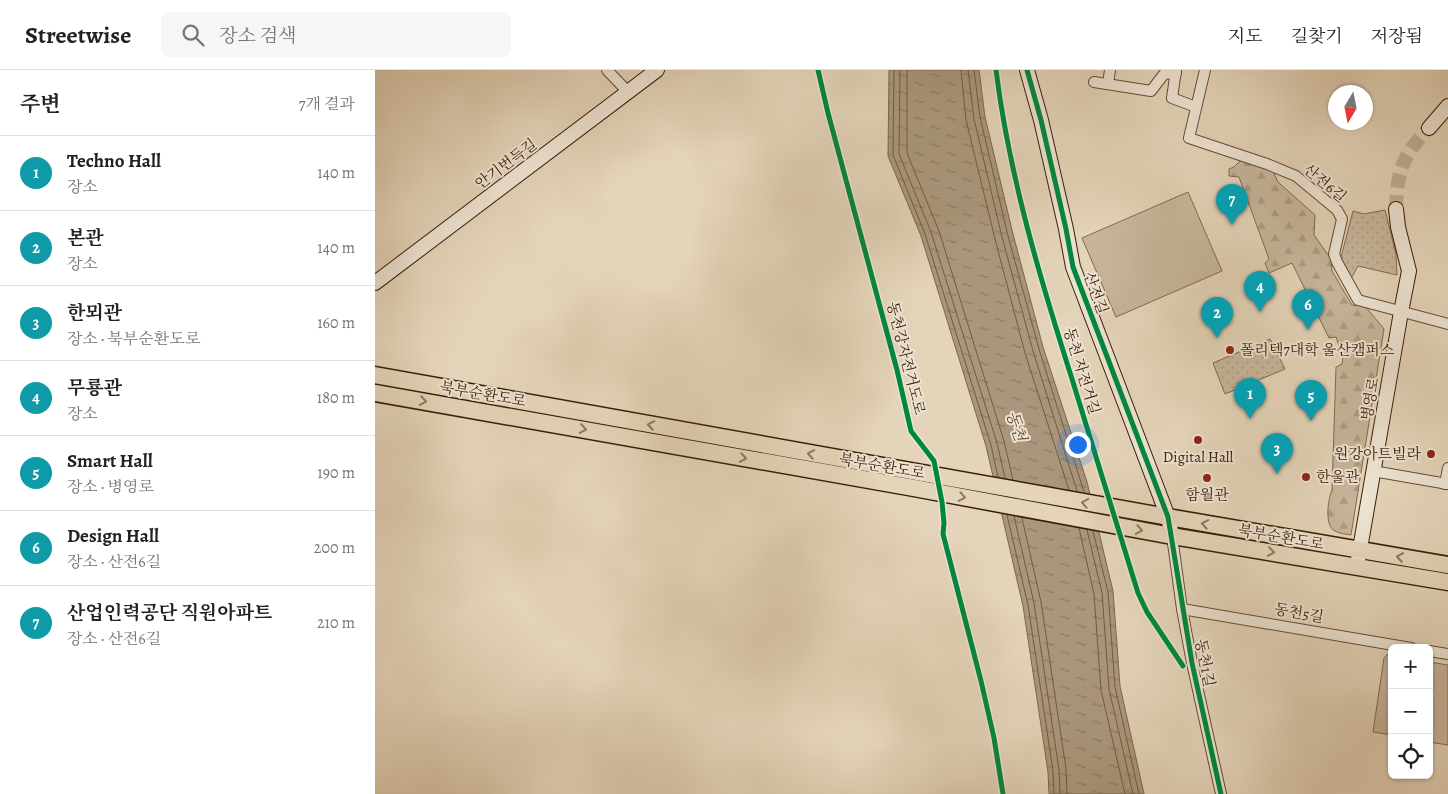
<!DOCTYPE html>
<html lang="ko">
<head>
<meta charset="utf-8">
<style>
	:root { --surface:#fff; --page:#f6f6f6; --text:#222; --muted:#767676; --line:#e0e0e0; --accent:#0f766e }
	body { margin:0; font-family:Alegreya,"Noto Serif KR",serif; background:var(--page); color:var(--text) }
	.controls { position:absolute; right:15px; bottom:15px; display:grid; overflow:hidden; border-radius:8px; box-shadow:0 1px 4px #0004 }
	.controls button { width:45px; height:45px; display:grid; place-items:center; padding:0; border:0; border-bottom:1px solid var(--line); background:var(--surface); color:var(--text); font:25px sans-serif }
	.compass { position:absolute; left:953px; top:15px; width:45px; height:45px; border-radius:50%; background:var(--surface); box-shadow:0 1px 4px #0004; rotate:190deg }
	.you { position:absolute; left:702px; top:374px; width:18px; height:18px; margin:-12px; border:4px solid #fff; border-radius:50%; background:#1a73e8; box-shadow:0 0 0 8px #1a73e833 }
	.badge { display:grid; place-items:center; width:32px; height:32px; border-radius:50%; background:var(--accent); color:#fff; font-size:16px; font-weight:700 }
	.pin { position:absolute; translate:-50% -41px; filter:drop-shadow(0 1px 2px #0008) }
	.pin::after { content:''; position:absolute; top:26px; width:18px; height:15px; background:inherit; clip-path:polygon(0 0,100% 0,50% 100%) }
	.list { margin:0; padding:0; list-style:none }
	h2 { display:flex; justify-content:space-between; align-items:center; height:65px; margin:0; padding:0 20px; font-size:21px }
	h2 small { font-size:16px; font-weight:400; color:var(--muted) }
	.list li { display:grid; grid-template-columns:32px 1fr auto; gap:15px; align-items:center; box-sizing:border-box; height:75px; padding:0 20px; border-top:1px solid var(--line) }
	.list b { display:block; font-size:19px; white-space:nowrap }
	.list p { margin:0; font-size:16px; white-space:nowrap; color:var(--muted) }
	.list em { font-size:16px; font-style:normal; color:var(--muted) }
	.icon { flex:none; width:28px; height:28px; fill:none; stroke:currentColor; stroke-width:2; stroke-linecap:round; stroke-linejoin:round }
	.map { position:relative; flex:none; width:1073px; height:724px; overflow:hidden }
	header { display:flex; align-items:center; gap:30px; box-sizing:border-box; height:70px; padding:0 25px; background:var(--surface); border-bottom:1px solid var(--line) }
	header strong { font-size:24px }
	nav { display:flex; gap:28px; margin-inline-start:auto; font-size:18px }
	.search { width:350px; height:45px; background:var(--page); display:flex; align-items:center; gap:12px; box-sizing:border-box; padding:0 18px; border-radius:8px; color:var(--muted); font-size:19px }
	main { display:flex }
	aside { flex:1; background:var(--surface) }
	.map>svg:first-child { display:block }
	.forest { fill:url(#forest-firs); stroke:#806950 }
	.park { fill:url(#park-dots); stroke:#806950 }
	.pitch { fill:#c7b59b; stroke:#806950 }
	.water { fill:url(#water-ripples); stroke:#7d664d }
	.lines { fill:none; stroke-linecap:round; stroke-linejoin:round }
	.shore { stroke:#725a41; stroke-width:1 }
	.secondary-tunnel { stroke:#c2af95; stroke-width:14; stroke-dasharray:14 7; stroke-linecap:butt }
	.street-casing { stroke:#644b33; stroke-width:12 }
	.secondary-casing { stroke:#391d06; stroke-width:16 }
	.primary-casing { stroke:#391d06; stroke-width:19 }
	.street { stroke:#ede3d2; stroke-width:10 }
	.secondary { stroke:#ede3d2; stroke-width:14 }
	.primary { stroke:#e4d4b9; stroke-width:16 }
	.cycleway-casing { stroke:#ede3d2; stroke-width:8 }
	.cycleway { stroke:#00873e; stroke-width:5 }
	.oneway { stroke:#8e7860 }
	.poi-dot { fill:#8f2418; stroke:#ede3d2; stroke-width:2 }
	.labels { text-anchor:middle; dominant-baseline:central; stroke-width:4; stroke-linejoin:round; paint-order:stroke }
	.street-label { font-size:15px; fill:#391d06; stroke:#ede3d2 }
	.poi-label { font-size:15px; fill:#391d06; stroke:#ede3d2; text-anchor:start }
	.water-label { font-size:16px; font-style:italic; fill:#61472f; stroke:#ede3d2 }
</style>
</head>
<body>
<header>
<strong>Streetwise</strong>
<div class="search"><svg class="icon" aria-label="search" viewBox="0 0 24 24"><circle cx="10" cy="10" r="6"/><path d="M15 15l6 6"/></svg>장소 검색</div>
<nav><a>지도</a><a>길찾기</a><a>저장됨</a></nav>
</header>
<main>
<aside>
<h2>주변<small>7개 결과</small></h2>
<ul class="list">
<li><span class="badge" style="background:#0f9aa8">1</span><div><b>Techno Hall</b><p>장소</p></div><em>140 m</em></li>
<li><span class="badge" style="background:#0f9aa8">2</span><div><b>본관</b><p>장소</p></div><em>140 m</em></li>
<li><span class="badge" style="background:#0f9aa8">3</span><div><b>한뫼관</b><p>장소 · 북부순환도로</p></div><em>160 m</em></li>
<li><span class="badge" style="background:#0f9aa8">4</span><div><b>무룡관</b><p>장소</p></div><em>180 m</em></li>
<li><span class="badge" style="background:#0f9aa8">5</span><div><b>Smart Hall</b><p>장소 · 병영로</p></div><em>190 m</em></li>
<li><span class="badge" style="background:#0f9aa8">6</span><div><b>Design Hall</b><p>장소 · 산전6길</p></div><em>200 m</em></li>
<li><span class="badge" style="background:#0f9aa8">7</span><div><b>산업인력공단 직원아파트</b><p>장소 · 산전6길</p></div><em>210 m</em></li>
</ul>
</aside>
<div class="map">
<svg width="1073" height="724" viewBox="0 0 1073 724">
	<defs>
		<pattern id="forest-firs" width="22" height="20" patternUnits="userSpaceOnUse" patternTransform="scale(1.25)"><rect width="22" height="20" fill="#c7b59b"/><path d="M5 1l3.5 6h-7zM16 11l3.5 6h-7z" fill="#ac9b84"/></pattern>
		<pattern id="park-dots" width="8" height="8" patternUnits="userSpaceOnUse" patternTransform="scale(1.25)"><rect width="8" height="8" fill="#c7b59b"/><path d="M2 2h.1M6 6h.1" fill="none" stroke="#ac9b84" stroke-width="1.8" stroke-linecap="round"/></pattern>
		<pattern id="water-ripples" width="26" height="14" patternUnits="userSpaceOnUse" patternTransform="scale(1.25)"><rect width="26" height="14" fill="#aa967c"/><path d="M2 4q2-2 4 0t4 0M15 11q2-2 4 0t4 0" fill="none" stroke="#8b7a64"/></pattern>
	</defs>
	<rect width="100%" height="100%" fill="#e4d4b9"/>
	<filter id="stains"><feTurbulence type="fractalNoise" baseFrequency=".004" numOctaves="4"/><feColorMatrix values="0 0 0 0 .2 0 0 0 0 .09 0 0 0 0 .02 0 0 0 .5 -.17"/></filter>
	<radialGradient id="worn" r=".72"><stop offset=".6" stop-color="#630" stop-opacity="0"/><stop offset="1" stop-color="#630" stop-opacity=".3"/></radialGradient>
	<path class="forest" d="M867,89L898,101L903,112L940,145L939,165L956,189L957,201L977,235L990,236L1009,259L976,465C972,464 965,464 960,461C949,456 953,429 957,420L961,297L967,294L968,287L961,267L954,268L917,193L894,203L890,193L894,189L864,107L854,106V99L859,97Z"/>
	<g class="park">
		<polygon points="1010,140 1021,184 1022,205 983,196 974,212 964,195 978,141 989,144"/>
		<polygon points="895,269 910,299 850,324 838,293"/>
	</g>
	<g class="pitch">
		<polygon points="813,122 847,201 741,247 707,168"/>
		<polygon points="1013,584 1017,584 1017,665 998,662 1009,588"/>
		<polygon points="1054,592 1073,595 1073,675 1054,672"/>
	</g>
	<polygon class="water" points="514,0 604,0 610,47 638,164 668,277 712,412 738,521 745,616 769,724 674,724 673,702 648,536 611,376 546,166 513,86"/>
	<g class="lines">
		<g class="shore">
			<polyline points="519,0 518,85 550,164 616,375 623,407"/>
			<polyline points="525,0 524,84 556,162 622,373 630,408"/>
			<polyline points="532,0 532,83 564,161 629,371 638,410"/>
			<polyline points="586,0 591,50 620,169 650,283 694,420"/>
			<polyline points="593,0 599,49 627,167 658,281 702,421"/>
			<polyline points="599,0 605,47 633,166 664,279 709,422"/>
			<polyline points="632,445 653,535 678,701 679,724"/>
			<polyline points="639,446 659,533 684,700 685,724"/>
			<polyline points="647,448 666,532 691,699 692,724"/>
			<polyline points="704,458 719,524 726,620 750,724"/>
			<polyline points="712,460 727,523 734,619 758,724"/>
			<polyline points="718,461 733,522 740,617 764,724"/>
		</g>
		<path class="secondary-tunnel" d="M1021,139C1022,101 1027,86 1054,58"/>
		<g class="street-casing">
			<g id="street">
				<polyline points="232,0 253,22"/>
				<polyline points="801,0 797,28 821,37"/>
				<polyline points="830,0 814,68 892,94 921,106 962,140 967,149 959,184 962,192 983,230 1073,254"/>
				<polyline points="719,12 776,21 789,4 801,3"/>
				<polyline points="733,14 735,0"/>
				<polyline points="998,401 1073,414"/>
				<polyline points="1070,414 1073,398"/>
				<polyline points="797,466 807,539 817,593 846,724"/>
				<polyline points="807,539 1036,578"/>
				<polyline points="1054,581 1073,584"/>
			</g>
		</g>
		<g class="secondary-casing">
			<g id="secondary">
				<polyline points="652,0 666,50 691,159 698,197 793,447 797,466"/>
				<polyline points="1054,58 1073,36"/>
				<polyline points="0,213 282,0"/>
				<polyline points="982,496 1026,242 1034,201 1023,157 1021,139"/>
			</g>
		</g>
		<g class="primary-casing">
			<g id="primary">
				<polyline points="0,305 793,447 1073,495"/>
				<polyline points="0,323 539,418 797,466 1073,512"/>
			</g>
		</g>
		<use href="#street" class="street"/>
		<use href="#secondary" class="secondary"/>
		<use href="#primary" class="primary"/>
		<g class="cycleway-casing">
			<g id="cycleway">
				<polyline points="443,0 453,43 522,300 536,361 559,391 567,432 569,453 568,464 606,611 619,668 628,724"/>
				<path d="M621,0C634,105 665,208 697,309C719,380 741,452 763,523L772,542L808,596"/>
				<polyline points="652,0 666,50 691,159 698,197 793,447 817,593 846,724"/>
			</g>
		</g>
		<use href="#cycleway" class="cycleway"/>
	</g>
	<defs><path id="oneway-chevron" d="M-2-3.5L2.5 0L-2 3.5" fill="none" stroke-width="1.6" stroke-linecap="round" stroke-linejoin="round" transform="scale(1.25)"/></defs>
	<g class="oneway">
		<use href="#oneway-chevron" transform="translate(48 331) rotate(10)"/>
		<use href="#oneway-chevron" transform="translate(276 355) rotate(-170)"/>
		<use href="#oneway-chevron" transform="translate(208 359) rotate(10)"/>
		<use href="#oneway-chevron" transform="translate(436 384) rotate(-170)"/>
		<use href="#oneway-chevron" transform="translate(368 388) rotate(10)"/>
		<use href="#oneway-chevron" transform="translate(587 427) rotate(11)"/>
		<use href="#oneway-chevron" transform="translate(710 433) rotate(-170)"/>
		<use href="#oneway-chevron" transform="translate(830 454) rotate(-170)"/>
		<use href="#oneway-chevron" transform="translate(764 460) rotate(11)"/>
		<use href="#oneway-chevron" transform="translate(896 482) rotate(9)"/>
		<use href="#oneway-chevron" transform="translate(1025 487) rotate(-170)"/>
	</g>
	<g class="poi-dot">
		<circle cx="855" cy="280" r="5"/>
		<circle cx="823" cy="370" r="5"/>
		<circle cx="1056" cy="384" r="5"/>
		<circle cx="931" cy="407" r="5"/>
		<circle cx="832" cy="408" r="5"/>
	</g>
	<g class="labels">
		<g class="street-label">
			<text transform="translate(131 94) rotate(-37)">안기번득길</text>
			<text transform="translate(950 113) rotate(40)">산전6길</text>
			<text transform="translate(721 223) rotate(70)">산전길</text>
			<text transform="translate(531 288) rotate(76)">동천강자전거도로</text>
			<text transform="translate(707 301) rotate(73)">동천 자전거길</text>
			<text transform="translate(108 324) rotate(10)">북부순환도로</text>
			<text transform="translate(995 329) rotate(-80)">병영로</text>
			<text transform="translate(507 396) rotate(10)">북부순환도로</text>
			<text transform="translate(906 467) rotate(10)">북부순환도로</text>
			<text transform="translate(924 543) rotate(10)">동천5길</text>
			<text transform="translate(830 593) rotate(79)">동천1길</text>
		</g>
		<g class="poi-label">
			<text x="865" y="280">폴리텍7대학 울산캠퍼스</text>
			<text x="1046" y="384" text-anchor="end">원강아트빌라</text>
			<text x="823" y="387" text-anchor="middle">Digital Hall</text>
			<text x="941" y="407">한울관</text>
			<text x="832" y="425" text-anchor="middle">함월관</text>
		</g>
		<g class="water-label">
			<text transform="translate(641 356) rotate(72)">동천</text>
		</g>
	</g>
	<rect width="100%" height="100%" filter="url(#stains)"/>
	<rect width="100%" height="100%" fill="url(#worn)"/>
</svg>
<div class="controls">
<button>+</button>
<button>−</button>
<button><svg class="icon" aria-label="locate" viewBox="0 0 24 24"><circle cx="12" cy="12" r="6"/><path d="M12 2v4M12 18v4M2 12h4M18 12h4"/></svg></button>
</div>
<svg class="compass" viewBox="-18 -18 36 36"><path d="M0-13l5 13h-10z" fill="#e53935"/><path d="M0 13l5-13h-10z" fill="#767676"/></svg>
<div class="you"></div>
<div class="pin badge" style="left:875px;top:349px;background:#0f9aa8">1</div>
<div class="pin badge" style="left:842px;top:268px;background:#0f9aa8">2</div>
<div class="pin badge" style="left:902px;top:404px;background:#0f9aa8">3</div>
<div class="pin badge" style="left:885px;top:242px;background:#0f9aa8">4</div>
<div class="pin badge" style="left:936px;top:351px;background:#0f9aa8">5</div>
<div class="pin badge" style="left:933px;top:260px;background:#0f9aa8">6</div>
<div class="pin badge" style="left:857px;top:155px;background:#0f9aa8">7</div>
</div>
</main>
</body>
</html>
